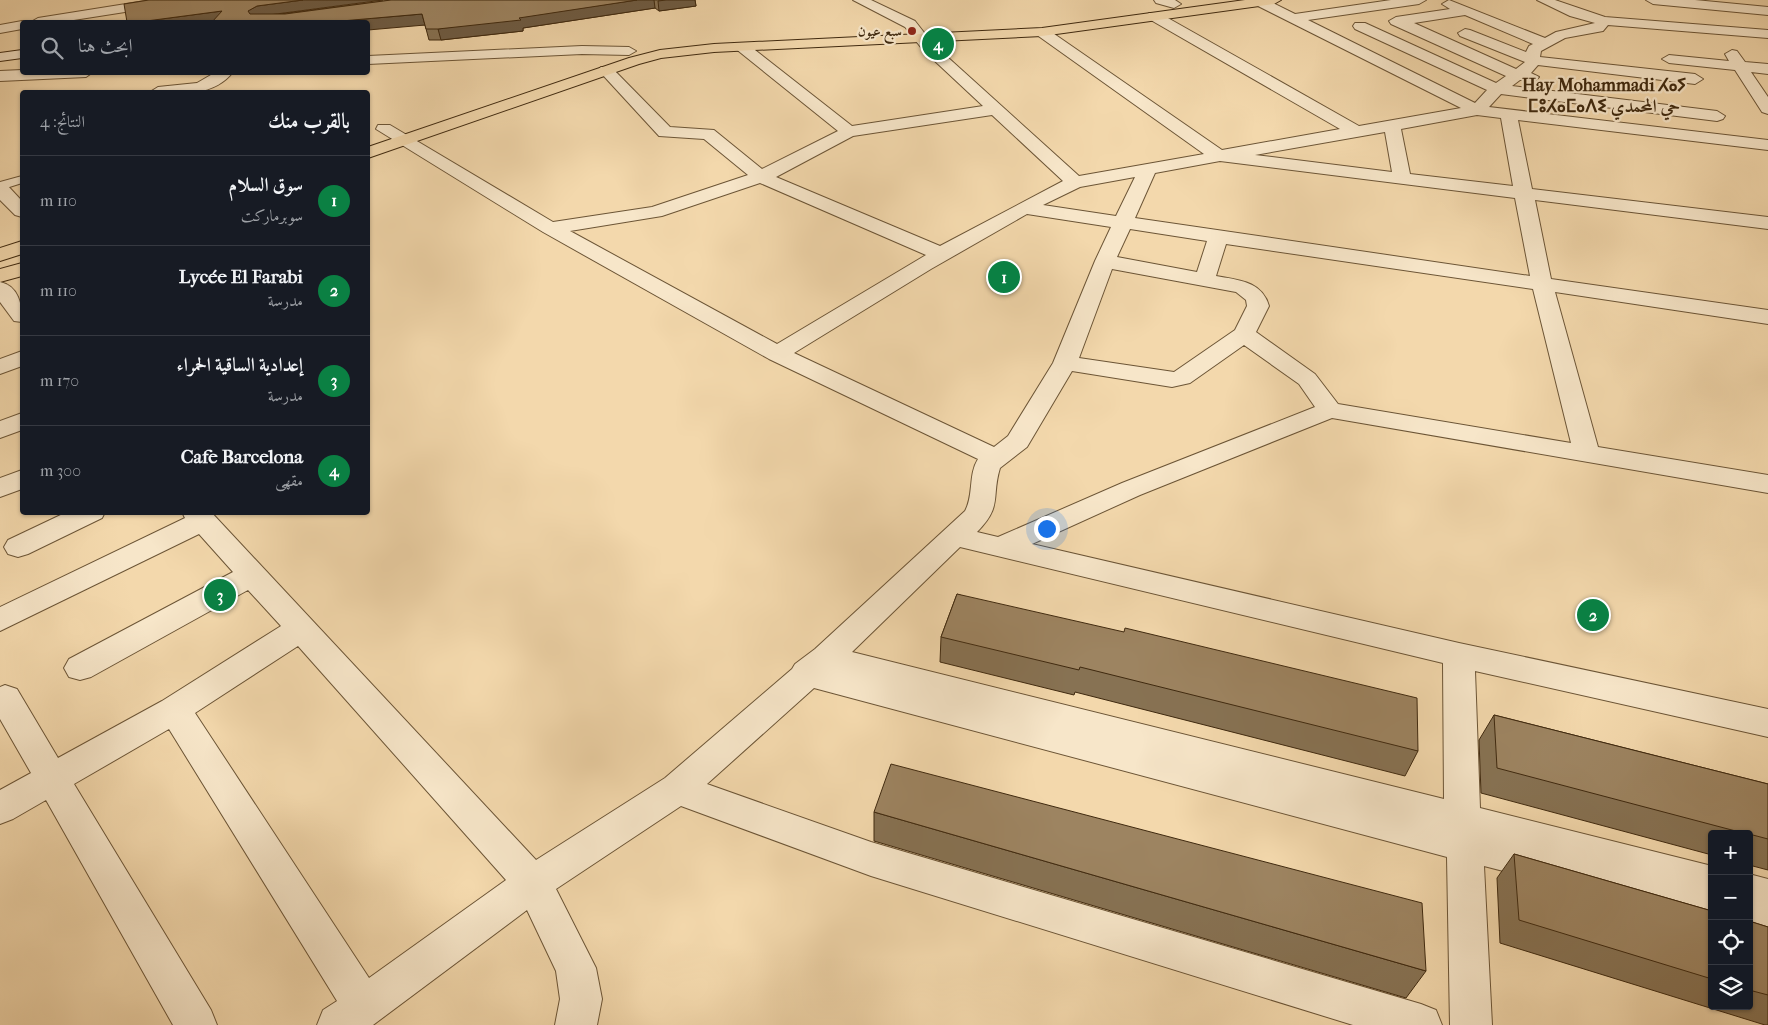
<!DOCTYPE html>
<html lang="ar">
<head>
<meta charset="utf-8">
<style>
	:root { --surface:#171b24; --page:#20242c; --text:#f1f3f6; --muted:#9ea1a6; --line:#363941; --accent:#0b8043 }
	body { margin:0; font-family:"IM FELL French Canon",Amiri,"Noto Sans Tifinagh",serif; background:var(--page); color:var(--text); direction:rtl }
	.controls { position:absolute; right:15px; bottom:15px; display:grid; overflow:hidden; border-radius:5px; box-shadow:0 1px 4px #0004 }
	.controls button { width:45px; height:45px; display:grid; place-items:center; padding:0; border:0; border-bottom:1px solid var(--line); background:var(--surface); color:var(--text); font:25px sans-serif }
	.you { position:absolute; left:1046px; top:528px; width:18px; height:18px; margin:-12px; border:4px solid #fff; border-radius:50%; background:#1a73e8; box-shadow:0 0 0 8px #1a73e833 }
	.badge { display:grid; place-items:center; width:32px; height:32px; border-radius:50%; background:var(--accent); color:#fff; font-size:16px; font-weight:700 }
	.pin { position:absolute; translate:-50% -50%; border:2px solid #fff; box-shadow:0 1px 5px #0006 }
	.list { margin:0; padding:0; list-style:none }
	h2 { display:flex; justify-content:space-between; align-items:center; height:65px; margin:0; padding:0 20px; font-size:21px }
	h2 small { font-size:16px; font-weight:400; color:var(--muted) }
	.list li { display:grid; grid-template-columns:32px 1fr auto; gap:15px; align-items:center; box-sizing:border-box; height:90px; padding:0 20px; border-top:1px solid var(--line) }
	.list b { display:block; font-size:19px; white-space:nowrap }
	.list p { margin:0; font-size:16px; white-space:nowrap; color:var(--muted) }
	.list em { font-size:16px; font-style:normal; color:var(--muted) }
	.icon { flex:none; width:28px; height:28px; fill:none; stroke:currentColor; stroke-width:2; stroke-linecap:round; stroke-linejoin:round }
	.map { position:relative; flex:none; width:1768px; height:1025px; overflow:hidden; direction:ltr }
	.search { position:absolute; background:var(--surface); box-shadow:0 1px 4px #0004; left:20px; top:20px; width:350px; height:55px; display:flex; align-items:center; gap:12px; box-sizing:border-box; padding:0 18px; border-radius:5px; color:var(--muted); font-size:19px }
	.panel { position:absolute; background:var(--surface); box-shadow:0 1px 4px #0004; left:20px; top:90px; width:350px; height:425px; border-radius:5px; direction:rtl }
	.map>svg:first-child { display:block }
	.lines { fill:none; stroke-linecap:round; stroke-linejoin:round }
	.lane-casing { stroke:#6c5536; stroke-width:2 }
	.street-casing { stroke:#6c5536; stroke-width:2 }
	.secondary-casing { stroke:#3f290f; stroke-width:2 }
	.primary-casing { stroke:#3f290f; stroke-width:2 }
	.lane { fill:#f7e6c9; fill-rule:evenodd }
	.street { fill:#f7e6c9; fill-rule:evenodd }
	.secondary { fill:#f7e6c9; fill-rule:evenodd }
	.primary { fill:#f3d8ac; fill-rule:evenodd }
	.wall { fill:#877253; stroke:#3f290f }
	.shaded-wall { fill:#6e5c44; stroke:#3f290f }
	.building { fill:#9d8461; stroke:#3f290f }
	.poi-dot { fill:#8f2418; stroke:#f7e6c9; stroke-width:2 }
	.labels { text-anchor:middle; dominant-baseline:central; stroke-width:4.5; stroke-linejoin:round; paint-order:stroke }
	.far-poi-label { font-size:14px; font-weight:bold; fill:#3f290f; stroke:#f7e6c9; text-anchor:end }
	.far-district-label { font-size:18px; font-weight:bold; fill:#3f290f; stroke:#f7e6c9 }
</style>
</head>
<body>
<div class="map">
<svg width="1768" height="1025" viewBox="0 0 1768 1025">
	<rect width="100%" height="100%" fill="#f3d8ac"/>
	<filter id="stains"><feTurbulence type="fractalNoise" baseFrequency=".004" numOctaves="4"/><feColorMatrix values="0 0 0 0 .2 0 0 0 0 .09 0 0 0 0 .02 0 0 0 .5 -.17"/></filter>
	<radialGradient id="worn" r=".72"><stop offset=".6" stop-color="#630" stop-opacity="0"/><stop offset="1" stop-color="#630" stop-opacity=".3"/></radialGradient>
	<g class="lines">
		<g class="lane-casing">
			<polygon id="lane" points="22,176 22,183 0,190 0,182"/>
		</g>
		<g class="street-casing">
			<g id="street">
				<polygon points="151,0 183,0 176,4 61,22 31,22 38,18"/>
				<path d="M853,0H871L915,21L933,44L1079,176L1204,154L1037,35L1035,32L1037,29H1047L1222,150L1340,129L1149,19L1147,16L1149,13H1159L1359,126L1461,108L1256,5V0H1267L1295,14L1391,0H1426L1419,4L1308,20L1475,103L1487,90L1355,29L1353,26L1355,23H1365L1496,83L1506,76L1391,24L1389,21L1396,17L1450,9L1442,4L1449,0L1545,38L1556,32L1595,23L1570,16L1537,0H1555L1605,17L1768,30V38L1608,25L1603,31L1565,38L1541,51L1540,57L1695,74L1703,79L1695,84L1538,65L1531,73L1539,77L1536,80H1520L1512,86L1717,111L1725,116L1723,119L1717,121L1501,94L1489,107L1768,140V150L1518,120L1532,189L1768,217V229L1535,200L1551,279L1768,310V324L1555,292L1598,447L1768,475V493L1332,418L1140,495L1032,544L1459,643L1768,709V737L1475,671L1480,808L1712,866V925L1484,866L1492,1025H1450L1447,857L814,688L707,784L871,842L1421,1004L1436,1010L1442,1025H1353L871,876L681,806L556,889L596,968L602,999L597,1025H555L560,999L556,971L527,910L373,1025H317L323,1010L337,1001L169,729L74,784L211,1010L217,1025H173L46,800L13,819L0,824V790L31,773L0,719V687L5,685L17,689L58,758L162,701L281,626L248,590L91,677L80,680L69,677L64,668L69,659L233,572L199,534L0,631V607L185,518L182,512H211L536,860L665,778L792,669L795,664L815,649L965,511C974,495 968,475 978,459L769,359L543,232L376,129L378,125H390L553,222L652,207L748,175L704,139L659,136L601,73L598,70L601,67H611L670,127L714,130L762,169L838,131L736,49L734,46L736,43H746L852,126L983,106L923,50L905,27ZM1465,15L1533,44L1529,46L1526,52L1470,30L1465,29L1458,33L1460,36L1525,62L1516,69L1414,23ZM992,115L1063,181L940,246L776,177L853,136ZM1477,115L1501,118L1513,186L1410,174L1401,129ZM1385,132L1392,172L1255,155ZM1220,161L1515,198L1530,276L1135,218L1155,173ZM1135,177L1116,216L1043,205L1080,187ZM760,183L926,255L777,344L570,231L662,216ZM1027,214L1111,227L1095,261L1053,363L1008,436L994,447L794,353L931,269ZM1130,229L1207,241L1197,272L1117,257ZM1226,244L1533,289L1571,443L1338,404L1315,374L1256,332L1269,306C1262,281 1238,280 1216,276ZM1112,269L1236,292L1246,300L1247,306L1235,330L1174,372L1079,358ZM1244,345L1299,384L1315,407L1122,483L998,537L977,532C1003,506 991,497 1000,468L1027,447L1072,371L1172,387L1190,383ZM960,547L1443,663L1444,799L852,652ZM298,646L506,880L369,978L195,713Z"/>
				<polygon points="1154,0 1175,0 1181,4 1174,8 1156,3"/>
				<polygon points="1646,0 1695,0 1768,7 1768,15 1653,4"/>
				<polygon points="22,21 27,22 22,22 22,29 0,33 0,25"/>
				<polygon points="582,46 629,47 636,51 629,55 582,54 368,64 368,56"/>
				<polygon points="1732,50 1737,51 1745,62 1768,64 1768,74 1751,72 1768,97 1768,114 1762,112 1735,70 1669,63 1662,59 1669,55 1729,61 1725,54"/>
				<polygon points="22,70 22,72 93,72 86,77 0,81 0,71"/>
				<path d="M216,72H233C215,96 177,96 150,92L158,87L197,83Z"/>
				<polygon points="0,183 7,185 22,201 22,217 15,215 0,200"/>
				<path d="M0,282C19,286 22,305 22,322L14,321L0,302Z"/>
				<polygon points="22,351 22,366 0,374 0,359"/>
				<polygon points="22,413 22,430 0,438 0,421"/>
				<polygon points="22,470 22,489 0,497 0,478"/>
				<polygon points="67,512 105,512 102,518 28,554 18,557 8,554 4,547 8,540"/>
				<polygon points="1749,874 1768,879 1768,939 1749,934"/>
			</g>
		</g>
		<g class="secondary-casing">
			<polygon id="secondary" points="22,50 22,58 0,61 0,53"/>
		</g>
		<g class="primary-casing">
			<g id="primary">
				<polygon points="1245,0 1281,0 1274,4 1042,36 714,52 661,58 639,64 368,158 368,147 629,58 660,50 714,44 1042,28"/>
				<polygon points="22,241 22,254 0,261 0,248"/>
				<polygon points="22,263 22,276 0,282 0,269"/>
			</g>
		</g>
		<use href="#lane" class="lane"/>
		<use href="#street" class="street"/>
		<use href="#secondary" class="secondary"/>
		<use href="#primary" class="primary"/>
	</g>
	<g class="wall">
		<polygon points="391,0 695,0 696,6 659,11 655,8 523,28 523,31 441,40 429,40 425,25 280,14"/>
		<polygon points="957,594 1418,751 1405,776 1075,692 1074,695 940,662 941,637"/>
		<polygon points="1494,715 1768,784 1768,870 1749,865 1749,834 1712,834 1712,855 1481,793 1479,740"/>
		<polygon points="874,812 1426,971 1406,998 874,841"/>
		<polygon points="1514,854 1712,911 1712,1006 1749,1006 1749,921 1768,927 1768,1025 1765,1025 1500,943 1497,878"/>
	</g>
	<g class="shaded-wall">
		<polygon points="303,0 383,0 261,16 252,22 248,11 257,6"/>
		<polygon points="637,0 654,0 655,8 523,28 523,31 441,40 438,29"/>
		<polygon points="666,0 695,0 696,6 659,11 658,1"/>
		<polygon points="222,11 221,22 139,22"/>
		<polygon points="422,14 425,25 368,30 368,22 330,22"/>
	</g>
	<g class="building">
		<polygon points="149,0 303,0 257,6 248,11 250,14 285,14 391,0 637,0 519,18 521,20 438,29 426,29 422,14 330,22 212,22 222,11 139,22 127,22 124,4"/>
		<polygon points="957,594 1124,632 1125,628 1417,698 1418,751 1080,667 1079,670 941,637"/>
		<polygon points="1494,715 1768,784 1768,839 1749,834 1747,834 1497,768"/>
		<polygon points="891,764 1422,903 1426,971 874,812"/>
		<polygon points="1514,854 1712,911 1712,979 1519,920"/>
		<polygon points="1749,921 1768,927 1768,995 1749,990"/>
	</g>
	<circle class="poi-dot" cx="912" cy="31" r="5"/>
	<g class="labels">
		<g class="far-poi-label">
			<text x="902" y="31">سبع عيون</text>
		</g>
		<g class="far-district-label">
			<text x="1604" y="85">Hay Mohammadi ⵃⴰⵢ<tspan x="1604" dy="21">ⵎⵓⵃⴰⵎⴰⴷⵉ حي المحمدي</tspan></text>
		</g>
	</g>
	<rect width="100%" height="100%" filter="url(#stains)"/>
	<rect width="100%" height="100%" fill="url(#worn)"/>
</svg>
<div class="controls">
<button>+</button>
<button>−</button>
<button><svg class="icon" aria-label="locate" viewBox="0 0 24 24"><circle cx="12" cy="12" r="6"/><path d="M12 2v4M12 18v4M2 12h4M18 12h4"/></svg></button>
<button><svg class="icon" aria-label="layers" viewBox="0 0 24 24"><path d="M12 4l9 5-9 5-9-5zM3 14l9 5 9-5"/></svg></button>
</div>
<div class="you"></div>
<div class="pin badge" style="left:1004px;top:277px">1</div>
<div class="pin badge" style="left:1593px;top:615px">2</div>
<div class="pin badge" style="left:220px;top:595px">3</div>
<div class="pin badge" style="left:938px;top:44px">4</div>
<div class="search"><svg class="icon" aria-label="search" viewBox="0 0 24 24"><circle cx="10" cy="10" r="6"/><path d="M15 15l6 6"/></svg>ابحث هنا</div>
<section class="panel">
<h2>بالقرب منك<small>النتائج: 4</small></h2>
<ul class="list">
<li><span class="badge">1</span><div><b>سوق السلام</b><p>سوبرماركت</p></div><em>110 m</em></li>
<li><span class="badge">2</span><div><b>Lycée El Farabi</b><p>مدرسة</p></div><em>110 m</em></li>
<li><span class="badge">3</span><div><b>إعدادية الساقية الحمراء</b><p>مدرسة</p></div><em>170 m</em></li>
<li><span class="badge">4</span><div><b>Cafe Barcelona</b><p>مقهى</p></div><em>300 m</em></li>
</ul>
</section>
</div>
</body>
</html>
